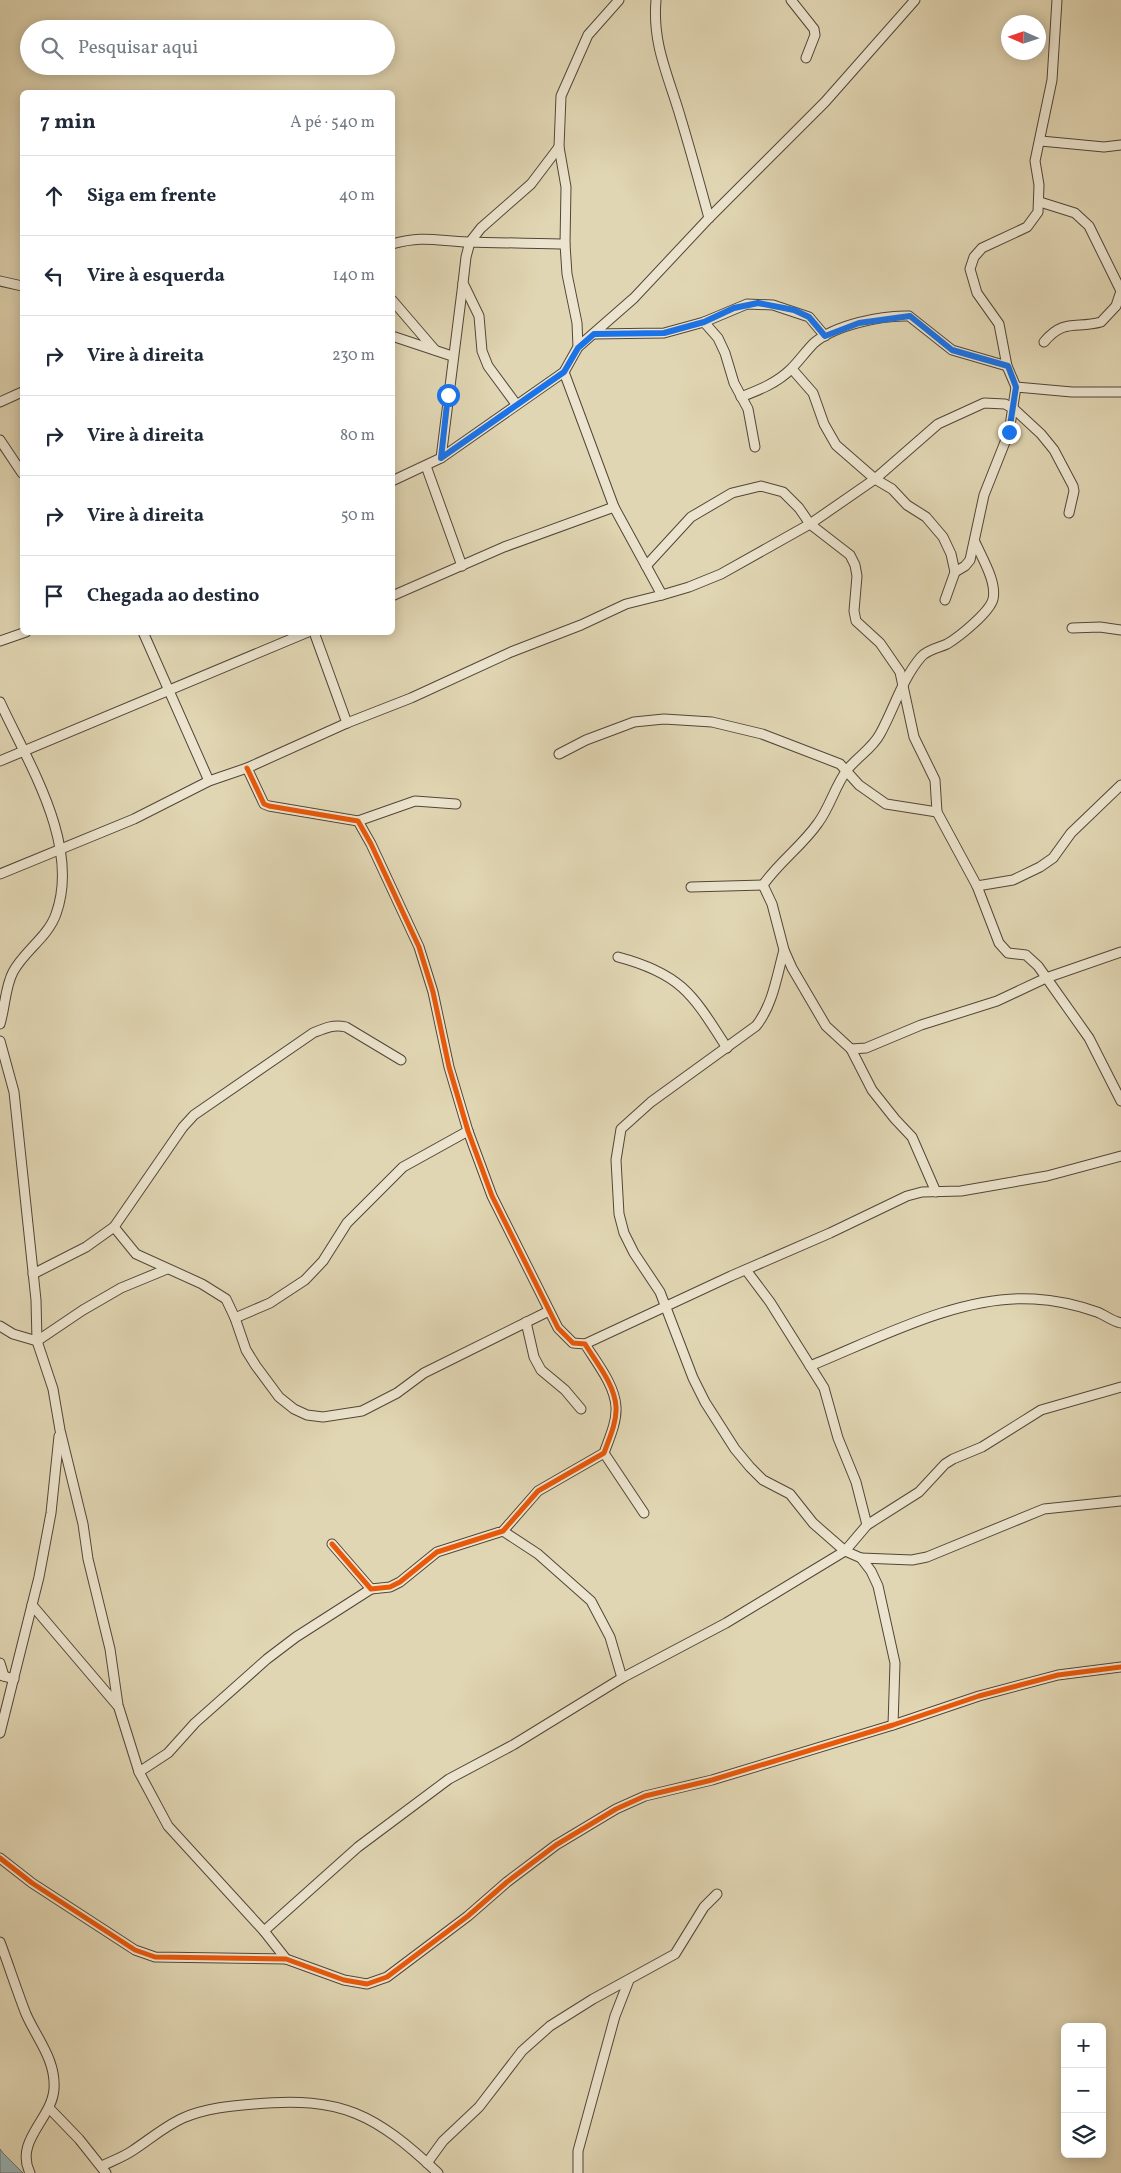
<!DOCTYPE html>
<html lang="pt">
<head>
<meta charset="utf-8">
<style>
	:root { --surface:#fff; --page:#f2f2f3; --text:#1f2937; --muted:#747a83; --line:#e0e1e3 }
	body { margin:0; font-family:Vollkorn,serif; background:var(--page); color:var(--text) }
	.controls { position:absolute; right:15px; bottom:15px; display:grid; overflow:hidden; border-radius:8px; box-shadow:0 2px 12px #0003 }
	.controls button { width:45px; height:45px; display:grid; place-items:center; padding:0; border:0; border-bottom:1px solid var(--line); background:var(--surface); color:var(--text); font:25px sans-serif }
	.compass { position:absolute; left:1001px; top:15px; width:45px; height:45px; border-radius:50%; background:var(--surface); box-shadow:0 2px 12px #0003; rotate:273deg }
	.stop { position:absolute; width:15px; height:15px; margin:-11px; border:4px solid #1a73e8; border-radius:50%; background:#fff }
	.stop.end { background:#1a73e8; border-color:#fff; box-shadow:0 1px 5px #0008 }
	.list { margin:0; padding:0; list-style:none }
	h2 { display:flex; justify-content:space-between; align-items:center; height:65px; margin:0; padding:0 20px; font-size:21px }
	h2 small { font-size:16px; font-weight:400; color:var(--muted) }
	.list li { display:grid; grid-template-columns:32px 1fr auto; gap:15px; align-items:center; box-sizing:border-box; height:80px; padding:0 20px; border-top:1px solid var(--line) }
	.list b { display:block; font-size:19px; white-space:nowrap }
	.list em { font-size:16px; font-style:normal; color:var(--muted) }
	.icon { flex:none; width:28px; height:28px; fill:none; stroke:currentColor; stroke-width:2; stroke-linecap:round; stroke-linejoin:round }
	.map { position:relative; flex:none; width:1121px; height:2173px; overflow:hidden }
	.search { position:absolute; background:var(--surface); box-shadow:0 2px 12px #0003; left:20px; top:20px; width:375px; height:55px; display:flex; align-items:center; gap:12px; box-sizing:border-box; padding:0 18px; border-radius:28px; color:var(--muted); font-size:19px }
	.panel { position:absolute; background:var(--surface); box-shadow:0 2px 12px #0003; left:20px; top:90px; width:375px; height:545px; border-radius:8px }
	.map>svg:first-child { display:block }
	.water { fill:#99b6b7; stroke:#697674 }
	.lines { fill:none; stroke-linecap:round; stroke-linejoin:round }
	.minor-casing { stroke:#514639; stroke-width:11 }
	.minor { stroke:#ece4ce; stroke-width:9 }
	.cycleway-casing { stroke:#ece4ce; stroke-width:8 }
	.cycleway { stroke:#e8590c; stroke-width:5 }
	.route { stroke:#1a73e8; stroke-width:6 }
</style>
</head>
<body>
<div class="map">
<svg width="1121" height="2173" viewBox="0 0 1121 2173">
	<rect width="100%" height="100%" fill="#e1d6b3"/>
	<filter id="stains"><feTurbulence type="fractalNoise" baseFrequency=".004" numOctaves="4"/><feColorMatrix values="0 0 0 0 .2 0 0 0 0 .09 0 0 0 0 .02 0 0 0 .5 -.17"/></filter>
	<radialGradient id="worn" r=".72"><stop offset=".6" stop-color="#630" stop-opacity="0"/><stop offset="1" stop-color="#630" stop-opacity=".3"/></radialGradient>
	<polygon class="water" points="0,2149 3,2153 23,2173 0,2173"/>
	<g class="lines">
		<g class="minor-casing">
			<g id="minor">
				<path d="M656,0C652,45 669,77 681,119C691,152 700,185 709,218"/>
				<polyline points="791,0 814,29 815,35 806,58"/>
				<polyline points="1041,141 1104,147 1121,145"/>
				<path d="M1040,202L1075,213L1089,226L1121,291L1116,306L1101,322C1076,329 1064,318 1044,342"/>
				<path d="M392,244C423,235 438,241 468,242C500,243 533,243 565,244"/>
				<polyline points="0,281 22,286"/>
				<polyline points="392,300 435,350"/>
				<polyline points="704,322 747,304 773,305 809,317 825,336"/>
				<polyline points="594,334 664,333 704,322 718,338 725,353 734,383 748,409 755,447"/>
				<polyline points="392,336 452,356"/>
				<polyline points="578,347 577,323 567,274 565,244 566,187 559,147 561,96 588,35 619,0"/>
				<polyline points="792,369 813,393 824,424 836,445 875,479 892,489 907,505 926,517 943,537 951,554 955,572 945,600"/>
				<polyline points="564,372 614,507 662,595 689,587 721,574 810,524 875,479 938,424 984,403 1005,404 1014,409 1041,434 1054,450 1073,486 1074,491 1069,513"/>
				<polyline points="1016,387 1007,366 999,324 977,293 970,269 974,257 982,248 1027,227 1038,212 1039,185 1035,161 1052,80 1057,0"/>
				<path d="M741,397C759,390 777,383 791,369C799,361 806,351 814,343C835,325 882,315 909,316L952,350L1007,366"/>
				<polyline points="0,402 22,392"/>
				<polyline points="516,404 488,366 482,351 479,316 463,283 466,257 470,242 481,228 531,184 559,147"/>
				<polyline points="0,440 22,473"/>
				<polyline points="441,458 463,283"/>
				<polyline points="426,466 462,566"/>
				<polyline points="392,481 441,458 564,372 578,347 634,298 709,218 825,102 915,0"/>
				<path d="M975,542C982,558 997,582 993,599C990,612 959,637 947,644C939,648 928,649 921,657C902,679 894,709 880,734C872,749 857,757 847,770C835,786 830,807 818,823C802,846 780,861 763,885L772,904L784,950L792,968L826,1026L851,1049L866,1048L921,1025L997,1001L1046,978L1121,952"/>
				<polyline points="646,566 691,517 732,493 761,486 783,492 799,508 810,524 850,555 855,565 857,576 854,611 856,621 880,643 900,672 914,737 935,780 937,812 977,886 999,943 1008,953 1026,955 1038,966 1089,1038 1121,1101"/>
				<polyline points="955,572 965,566 970,560 984,495 1009,432 1016,387 1072,392 1121,392"/>
				<polyline points="392,596 504,547 614,507"/>
				<polyline points="1072,628 1100,627 1121,630"/>
				<polyline points="143,632 209,781"/>
				<polyline points="314,632 347,723"/>
				<polyline points="0,641 26,632"/>
				<path d="M0,702C28,763 81,845 56,914C48,937 24,951 13,972C5,987 5,1008 0,1024"/>
				<polyline points="559,754 586,740 634,722 664,719 712,722 762,734 840,764 859,785 886,804 937,812"/>
				<polyline points="0,761 308,632"/>
				<path d="M247,768L264,804L269,806L358,821L371,844L419,947L433,992L449,1067L468,1131L492,1196L558,1328L573,1343L585,1344C596,1362 615,1385 616,1407C617,1422 609,1439 604,1453L538,1491L503,1531L437,1552L400,1582L390,1587L371,1589L332,1544"/>
				<polyline points="358,821 415,801 456,804"/>
				<polyline points="0,874 134,819 209,781 247,768 347,723 411,698 511,652 581,625 626,604 662,595"/>
				<polyline points="977,886 1013,880 1040,867 1053,858 1071,833 1121,785"/>
				<polyline points="691,887 763,885"/>
				<path d="M784,950C777,975 773,1005 756,1026L651,1102L621,1129L616,1160L619,1214L624,1233L634,1253L660,1292L693,1378L705,1402L735,1449L750,1467L763,1480L790,1494L813,1523L845,1551L861,1558L871,1571L878,1586L895,1663L893,1725"/>
				<path d="M618,957C682,974 693,995 727,1048"/>
				<polyline points="0,1041 14,1092 36,1300 37,1341 53,1389 60,1430 83,1524 88,1559 110,1649 118,1705 139,1772 168,1826 264,1931 286,1959"/>
				<polyline points="851,1049 872,1090 895,1119 912,1137 936,1192"/>
				<path d="M114,1227L183,1127L194,1115L313,1033C325,1028 333,1024 346,1027L401,1060"/>
				<polyline points="746,1270 770,1302 824,1388 838,1438 856,1482 867,1525"/>
				<polyline points="33,1274 86,1247 114,1227 136,1254 202,1284 226,1299 235,1318 246,1350 256,1366 279,1397 294,1409 307,1415 323,1417 362,1411 397,1393 424,1373 549,1311"/>
				<polyline points="235,1318 270,1303 305,1280 323,1261 347,1223 403,1167 468,1131"/>
				<polyline points="526,1322 534,1357 541,1370 565,1390 581,1409"/>
				<polyline points="0,1326 13,1334 37,1341 83,1310 121,1288 167,1269"/>
				<polyline points="585,1344 731,1276 830,1233 907,1196 922,1192 961,1191 1047,1176 1121,1156"/>
				<path d="M810,1366C877,1339 960,1294 1034,1299C1054,1300 1077,1305 1097,1312C1105,1315 1112,1321 1121,1323"/>
				<polyline points="604,1453 644,1513"/>
				<polyline points="503,1531 538,1554 591,1601 610,1637 622,1678"/>
				<polyline points="861,1558 912,1560 927,1557 1044,1509 1121,1501"/>
				<polyline points="32,1605 117,1705"/>
				<polyline points="0,1663 4,1676"/>
				<polyline points="0,1675 14,1679"/>
				<polyline points="0,1733 39,1577 51,1513 59,1436"/>
				<polyline points="139,1772 168,1753 195,1723 267,1659 296,1637 371,1589"/>
				<polyline points="0,1858 32,1883 135,1950 155,1957 286,1959 344,1980 367,1984 387,1977 468,1916 507,1882 556,1845 616,1809 645,1796 712,1780 893,1725 979,1696 1058,1675 1121,1667"/>
				<polyline points="264,1931 358,1847 449,1779 513,1745 622,1678 726,1623 845,1551 867,1525 919,1492 945,1464 953,1459 982,1447 1041,1410 1121,1387"/>
				<path d="M0,1942C9,1966 17,1991 26,2014C37,2039 56,2060 54,2089C52,2119 14,2141 30,2173"/>
				<polyline points="50,2109 79,2139 106,2173"/>
				<polyline points="427,2163 443,2141 479,2107 522,2051 550,2026 593,1999 675,1954 704,1907 717,1894"/>
				<path d="M102,2166C112,2161 123,2157 132,2151C149,2140 165,2126 183,2118C206,2108 230,2106 254,2104C342,2096 375,2114 438,2173"/>
				<polyline points="578,2173 578,2151 615,2016 629,1980"/>
			</g>
		</g>
		<use href="#minor" class="minor"/>
		<g class="cycleway-casing">
			<g id="cycleway">
				<path d="M247,768L264,804L269,806L358,821L371,844L419,947L433,992L449,1067L468,1131L492,1196L558,1328L573,1343L585,1344C596,1362 615,1385 616,1407C617,1422 609,1439 604,1453L538,1491L503,1531L437,1552L400,1582L390,1587L371,1589L332,1544"/>
				<polyline points="0,1858 32,1883 135,1950 155,1957 286,1959 344,1980 367,1984 387,1977 468,1916 507,1882 556,1845 616,1809 645,1796 712,1780 893,1725 979,1696 1058,1675 1121,1667"/>
			</g>
		</g>
		<use href="#cycleway" class="cycleway"/>
	</g>
	<g class="lines">
		<polyline class="route" points="448,395 441,458 564,372 578,348 594,334 664,333 704,322 734,308 758,303 794,310 809,317 825,336 859,323 910,316 952,350 1008,366 1016,387 1009,432"/>
	</g>
	<rect width="100%" height="100%" filter="url(#stains)"/>
	<rect width="100%" height="100%" fill="url(#worn)"/>
</svg>
<div class="controls">
<button>+</button>
<button>−</button>
<button><svg class="icon" aria-label="layers" viewBox="0 0 24 24"><path d="M12 4l9 5-9 5-9-5zM3 14l9 5 9-5"/></svg></button>
</div>
<svg class="compass" viewBox="-18 -18 36 36"><path d="M0-13l5 13h-10z" fill="#e53935"/><path d="M0 13l5-13h-10z" fill="#747a83"/></svg>
<div class="stop" style="left:448px;top:395px"></div>
<div class="stop end" style="left:1009px;top:432px"></div>
<div class="search"><svg class="icon" aria-label="search" viewBox="0 0 24 24"><circle cx="10" cy="10" r="6"/><path d="M15 15l6 6"/></svg>Pesquisar aqui</div>
<section class="panel">
<h2>7 min<small>A pé · 540 m</small></h2>
<ul class="list">
<li><svg class="icon" aria-label="ahead" viewBox="0 0 24 24"><path d="M12 20V5M6 11l6-6 6 6"/></svg><div><b>Siga em frente</b></div><em>40 m</em></li>
<li><svg class="icon" aria-label="left" viewBox="0 0 24 24"><path d="M17 20v-9H6M10 6l-5 5 5 5"/></svg><div><b>Vire à esquerda</b></div><em>140 m</em></li>
<li><svg class="icon" aria-label="right" viewBox="0 0 24 24"><path d="M7 20v-9h11M14 6l5 5-5 5"/></svg><div><b>Vire à direita</b></div><em>230 m</em></li>
<li><svg class="icon" aria-label="right" viewBox="0 0 24 24"><path d="M7 20v-9h11M14 6l5 5-5 5"/></svg><div><b>Vire à direita</b></div><em>80 m</em></li>
<li><svg class="icon" aria-label="right" viewBox="0 0 24 24"><path d="M7 20v-9h11M14 6l5 5-5 5"/></svg><div><b>Vire à direita</b></div><em>50 m</em></li>
<li><svg class="icon" aria-label="arrive" viewBox="0 0 24 24"><path d="M6 21V4h12l-3 4 3 4H6"/></svg><div><b>Chegada ao destino</b></div></li>
</ul>
</section>
</div>
</body>
</html>
